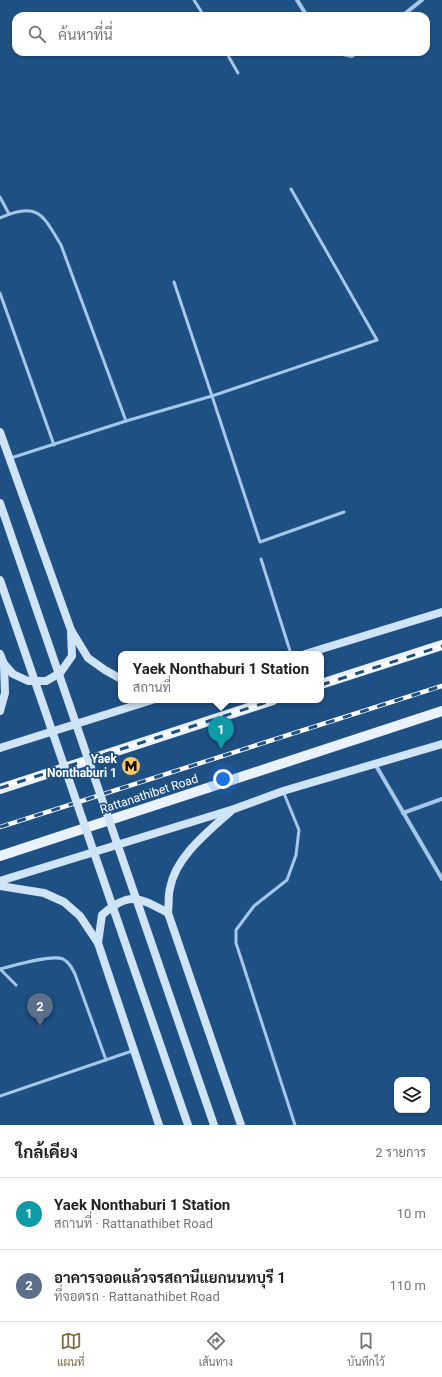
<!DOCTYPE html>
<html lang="th">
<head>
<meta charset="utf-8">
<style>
	:root { --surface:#fff; --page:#f2f2f2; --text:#222; --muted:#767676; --line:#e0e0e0; --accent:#836c40 }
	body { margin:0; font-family:Roboto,Sarabun,sans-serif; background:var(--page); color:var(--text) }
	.controls { position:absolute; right:12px; bottom:12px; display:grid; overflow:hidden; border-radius:8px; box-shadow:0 1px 3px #0004 }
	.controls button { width:36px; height:36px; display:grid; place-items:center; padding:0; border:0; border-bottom:1px solid var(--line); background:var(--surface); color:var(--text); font:20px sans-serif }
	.you { position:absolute; left:223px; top:779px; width:14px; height:14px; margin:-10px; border:3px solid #fff; border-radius:50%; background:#1a73e8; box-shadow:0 0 0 6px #1a73e833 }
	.badge { display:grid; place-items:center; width:26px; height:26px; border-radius:50%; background:var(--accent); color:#fff; font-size:13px; font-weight:700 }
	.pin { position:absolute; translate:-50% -33px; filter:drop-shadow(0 1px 2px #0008) }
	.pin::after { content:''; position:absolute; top:21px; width:14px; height:12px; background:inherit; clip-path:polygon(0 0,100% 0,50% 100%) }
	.popup { position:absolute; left:118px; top:651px; width:206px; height:52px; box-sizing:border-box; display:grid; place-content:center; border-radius:8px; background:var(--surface); filter:drop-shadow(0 1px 3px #0005); font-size:13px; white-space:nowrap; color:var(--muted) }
	.popup b { font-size:15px; color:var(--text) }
	.popup::after { content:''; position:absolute; left:50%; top:100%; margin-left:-8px; border:8px solid transparent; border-top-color:var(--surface) }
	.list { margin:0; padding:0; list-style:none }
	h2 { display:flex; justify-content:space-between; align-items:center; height:52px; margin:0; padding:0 16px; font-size:17px }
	h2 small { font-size:13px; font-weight:400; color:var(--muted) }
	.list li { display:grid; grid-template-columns:26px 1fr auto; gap:12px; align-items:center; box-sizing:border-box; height:72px; padding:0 16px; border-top:1px solid var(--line) }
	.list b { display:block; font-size:15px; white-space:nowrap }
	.list p { margin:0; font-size:13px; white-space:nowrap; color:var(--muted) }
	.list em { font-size:13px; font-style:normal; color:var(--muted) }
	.icon { flex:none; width:22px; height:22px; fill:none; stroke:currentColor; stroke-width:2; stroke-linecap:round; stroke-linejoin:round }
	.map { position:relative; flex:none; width:442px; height:1125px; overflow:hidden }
	.search { position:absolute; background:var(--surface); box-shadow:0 1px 3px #0004; left:12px; right:12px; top:12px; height:44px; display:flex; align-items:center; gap:10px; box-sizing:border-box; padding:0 14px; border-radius:12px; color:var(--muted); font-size:15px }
	.sheet { height:196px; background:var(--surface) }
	nav { display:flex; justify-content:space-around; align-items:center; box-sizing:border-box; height:56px; border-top:1px solid var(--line); background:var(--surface); font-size:11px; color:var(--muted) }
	nav a { display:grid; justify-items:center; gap:2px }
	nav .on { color:var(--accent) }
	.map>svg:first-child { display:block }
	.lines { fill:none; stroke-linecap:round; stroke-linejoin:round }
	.lane { stroke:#a5c8ea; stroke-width:3 }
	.street { stroke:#a5c8ea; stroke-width:4 }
	.secondary { stroke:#d0e4f8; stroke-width:8 }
	.primary { stroke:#e9f2fe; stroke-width:10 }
	.rail-casing { stroke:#fff; stroke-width:4.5 }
	.rail { stroke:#1e5084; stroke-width:3; stroke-dasharray:9; stroke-linecap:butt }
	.secondary-bridge { stroke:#d0e4f8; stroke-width:8 }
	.labels { text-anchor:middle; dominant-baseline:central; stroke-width:3.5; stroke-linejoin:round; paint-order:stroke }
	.poi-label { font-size:12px; font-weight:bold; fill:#fff; stroke:#1e5084; text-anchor:end }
	.street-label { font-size:12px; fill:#fff; stroke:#1e5084 }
</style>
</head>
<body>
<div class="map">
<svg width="442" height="1125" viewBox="0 0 442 1125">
	<rect width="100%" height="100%" fill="#1e5084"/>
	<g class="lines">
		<g class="lane">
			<polyline points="194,0 204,16"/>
			<polyline points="226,52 238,73"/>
			<polyline points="291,189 377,340 212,396 260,542 344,512"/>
			<polyline points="0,197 9,214"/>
			<path d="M0,218C38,201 43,215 61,245L126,421"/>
			<polyline points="0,293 54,445"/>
			<polyline points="11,458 126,421 212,396 174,282"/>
			<polyline points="261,559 291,654"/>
			<polyline points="283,791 299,830 296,855 287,880 254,906 236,930 236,943 295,1125"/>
			<path d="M0,969C13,966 51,954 63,959C69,962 72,968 75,974L106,1060"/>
			<polyline points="0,969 16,985"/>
			<polyline points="0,1096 132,1051"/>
		</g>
		<g class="street">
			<polyline points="297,0 307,16"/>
			<polyline points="402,16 422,0"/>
			<polyline points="336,52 338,53 352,56 357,52"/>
			<polyline points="375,764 442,879"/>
			<polyline points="403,813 442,799"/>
		</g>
		<g class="secondary">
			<polyline points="0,432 71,630 88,658 105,670 121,679"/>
			<polyline points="0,654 4,664 5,693 0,711"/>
			<polyline points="305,654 442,612"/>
			<polyline points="4,664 13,674 28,681 46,681 60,673 72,656 71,631"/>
			<polyline points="0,748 152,700"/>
			<path d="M232,810C209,831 176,856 170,888C168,896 169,905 168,913L224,1076L241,1125"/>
			<polyline points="0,881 234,809 283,791 442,744"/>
			<polyline points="0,886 44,893 64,902 80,916 98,943 159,1125"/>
			<path d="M98,943L102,915C129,891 138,897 168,913"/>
		</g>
		<g class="primary">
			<polyline points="321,684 442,645"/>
			<polyline points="0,789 273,700"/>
			<polyline points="0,856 442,711"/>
		</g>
		<g class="rail-casing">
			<g id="rail">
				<polyline points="321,685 442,646"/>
				<polyline points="0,788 274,700"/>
				<polyline points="0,827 442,686"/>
			</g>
		</g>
		<use href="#rail" class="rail"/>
		<g class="secondary-bridge">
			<polyline points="0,503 214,1125"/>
			<polyline points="0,580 188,1125"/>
		</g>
	</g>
	<defs>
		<g id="metro-disc" transform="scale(1)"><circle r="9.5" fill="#f9c664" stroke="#1e5084"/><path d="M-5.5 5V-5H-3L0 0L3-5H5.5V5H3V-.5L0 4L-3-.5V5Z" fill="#111"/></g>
	</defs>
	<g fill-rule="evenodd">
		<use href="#metro-disc" x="131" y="766"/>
	</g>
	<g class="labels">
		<g class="poi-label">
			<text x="117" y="759">Yaek<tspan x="117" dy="14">Nonthaburi 1</tspan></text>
		</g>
		<g class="street-label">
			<text transform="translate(149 794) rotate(-18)">Rattanathibet Road</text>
		</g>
	</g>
</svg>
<div class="controls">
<button><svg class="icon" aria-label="layers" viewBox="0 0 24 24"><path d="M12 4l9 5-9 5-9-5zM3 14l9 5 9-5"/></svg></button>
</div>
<div class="you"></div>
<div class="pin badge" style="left:221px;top:749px;background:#0f9aa8">1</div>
<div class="popup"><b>Yaek Nonthaburi 1 Station</b>สถานที่</div>
<div class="pin badge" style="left:40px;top:1026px;background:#5c6f8a">2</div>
<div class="search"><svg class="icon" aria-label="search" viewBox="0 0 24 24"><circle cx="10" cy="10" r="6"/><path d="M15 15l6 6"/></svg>ค้นหาที่นี่</div>
</div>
<section class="sheet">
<h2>ใกล้เคียง<small>2 รายการ</small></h2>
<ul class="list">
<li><span class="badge" style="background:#0f9aa8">1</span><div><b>Yaek Nonthaburi 1 Station</b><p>สถานที่ · Rattanathibet Road</p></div><em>10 m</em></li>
<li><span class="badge" style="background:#5c6f8a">2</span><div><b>อาคารจอดแล้วจรสถานีแยกนนทบุรี 1</b><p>ที่จอดรถ · Rattanathibet Road</p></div><em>110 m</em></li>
</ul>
</section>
<nav>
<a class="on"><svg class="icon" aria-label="map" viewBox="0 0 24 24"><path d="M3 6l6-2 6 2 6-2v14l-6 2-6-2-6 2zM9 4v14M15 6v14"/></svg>แผนที่</a>
<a><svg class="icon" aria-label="directions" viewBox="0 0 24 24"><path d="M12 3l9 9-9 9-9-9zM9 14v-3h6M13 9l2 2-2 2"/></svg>เส้นทาง</a>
<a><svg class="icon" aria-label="saved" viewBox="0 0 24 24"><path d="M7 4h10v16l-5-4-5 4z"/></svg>บันทึกไว้</a>
</nav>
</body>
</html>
